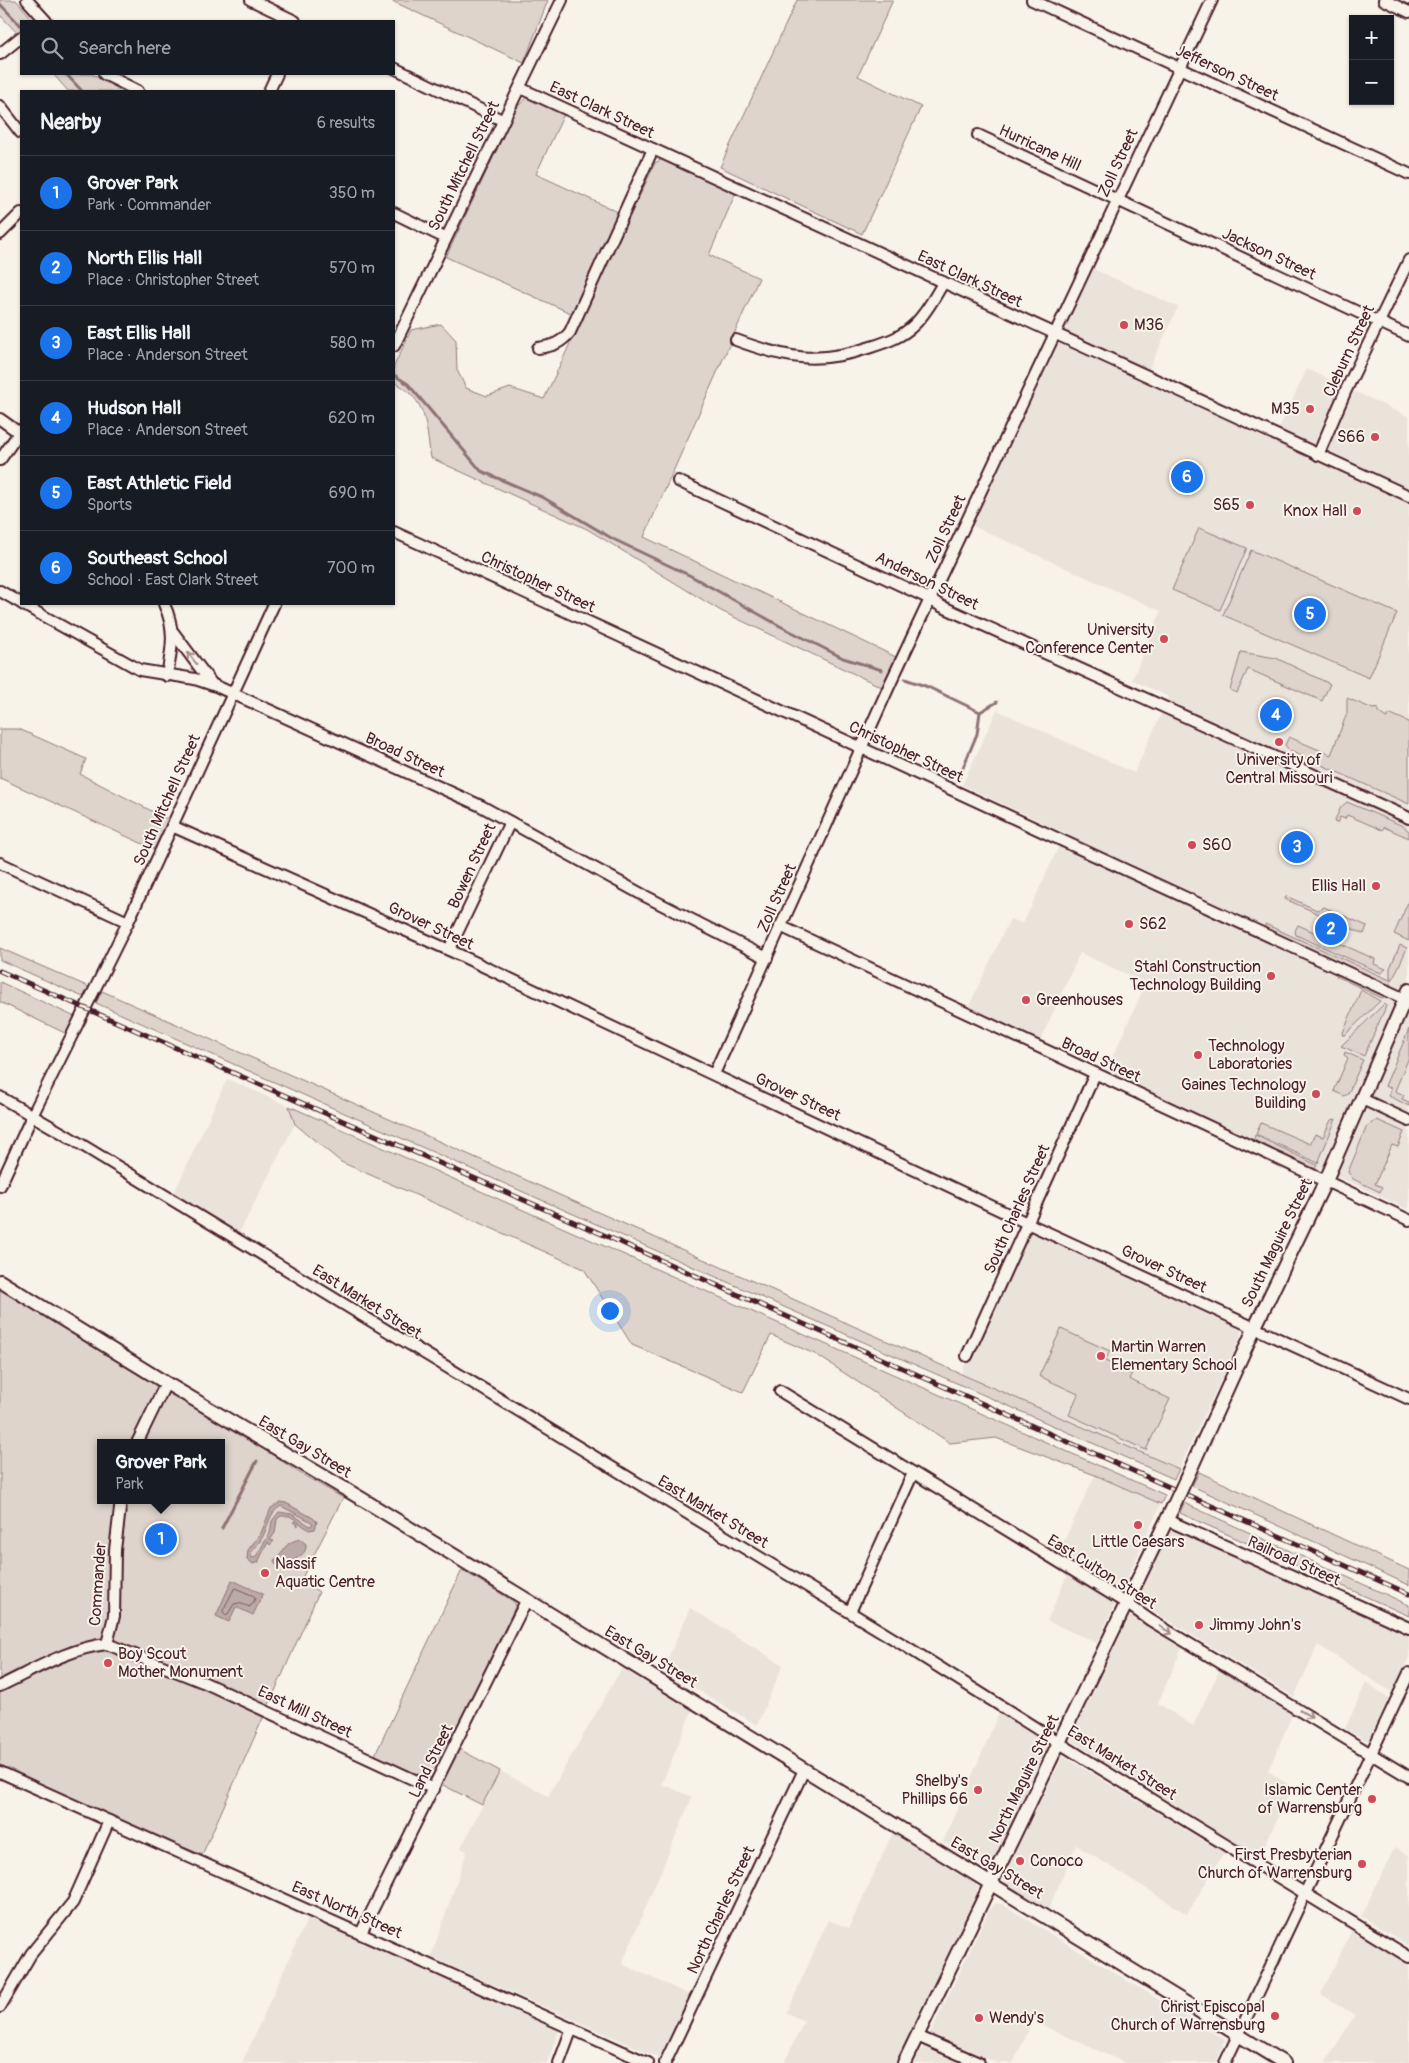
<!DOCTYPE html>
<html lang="en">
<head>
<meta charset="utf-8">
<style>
	:root { --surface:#171b24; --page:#20242c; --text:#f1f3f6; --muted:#9ea1a6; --line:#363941; --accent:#1a73e8 }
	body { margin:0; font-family:Pangolin,sans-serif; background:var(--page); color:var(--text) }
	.controls { position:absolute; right:15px; top:15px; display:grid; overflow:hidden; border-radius:0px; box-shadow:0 1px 4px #0004 }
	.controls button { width:45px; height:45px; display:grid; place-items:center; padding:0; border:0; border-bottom:1px solid var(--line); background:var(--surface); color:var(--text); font:25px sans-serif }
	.you { position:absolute; left:609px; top:1310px; width:18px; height:18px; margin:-12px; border:4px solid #fff; border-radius:50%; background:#1a73e8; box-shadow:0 0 0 8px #1a73e833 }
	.badge { display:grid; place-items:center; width:32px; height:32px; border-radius:50%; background:var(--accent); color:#fff; font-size:16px; font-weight:700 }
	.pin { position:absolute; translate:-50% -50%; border:2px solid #fff; box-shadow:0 1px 5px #0006 }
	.popup { position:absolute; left:97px; top:1439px; width:128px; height:65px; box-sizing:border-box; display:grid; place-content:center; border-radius:0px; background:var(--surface); filter:drop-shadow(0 1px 4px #0005); font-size:16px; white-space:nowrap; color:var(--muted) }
	.popup b { font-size:19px; color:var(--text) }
	.popup::after { content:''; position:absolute; left:50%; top:100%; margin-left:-10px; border:10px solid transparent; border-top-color:var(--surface) }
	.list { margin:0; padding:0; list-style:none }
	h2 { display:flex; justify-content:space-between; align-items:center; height:65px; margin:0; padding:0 20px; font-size:21px }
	h2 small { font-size:16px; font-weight:400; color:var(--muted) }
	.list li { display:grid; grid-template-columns:32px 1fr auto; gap:15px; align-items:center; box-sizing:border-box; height:75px; padding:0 20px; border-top:1px solid var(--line) }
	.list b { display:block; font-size:19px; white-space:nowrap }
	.list p { margin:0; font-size:16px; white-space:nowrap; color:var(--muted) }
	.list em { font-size:16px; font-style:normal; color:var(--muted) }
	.icon { flex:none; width:28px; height:28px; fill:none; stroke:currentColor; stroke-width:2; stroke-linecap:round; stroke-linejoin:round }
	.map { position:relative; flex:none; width:1409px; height:2063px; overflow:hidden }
	.search { position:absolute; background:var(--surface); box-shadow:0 1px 4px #0004; left:20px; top:20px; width:375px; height:55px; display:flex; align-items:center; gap:12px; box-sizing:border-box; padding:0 18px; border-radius:0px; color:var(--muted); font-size:19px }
	.panel { position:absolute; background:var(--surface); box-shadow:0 1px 4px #0004; left:20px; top:90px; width:375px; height:515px; border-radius:0px }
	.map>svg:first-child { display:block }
	.built { fill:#eae3da }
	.green { fill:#ded4cc; stroke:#947a7c; fill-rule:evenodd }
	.water { fill:#bcaaa7; stroke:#8e7275; fill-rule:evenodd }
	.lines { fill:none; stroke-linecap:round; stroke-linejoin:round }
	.shore { stroke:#78575d; stroke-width:1 }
	.stream { stroke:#8e7275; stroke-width:3 }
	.minor-casing { stroke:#4a1f2b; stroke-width:14 }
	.major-casing { stroke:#4a1f2b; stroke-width:16 }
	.minor { stroke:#f7f3e8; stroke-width:10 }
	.major { stroke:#f7f3e8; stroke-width:12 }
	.rail-casing { stroke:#4a1f2b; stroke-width:5 }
	.rail { stroke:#f7f3e8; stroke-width:3; stroke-dasharray:9; stroke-linecap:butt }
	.major-bridge-casing { stroke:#4a1f2b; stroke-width:16; stroke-linecap:butt }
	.major-bridge { stroke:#f7f3e8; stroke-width:12 }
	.oneway { stroke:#a0898a }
	.poi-dot { fill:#d1495b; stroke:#f7f3e8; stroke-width:2 }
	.labels { text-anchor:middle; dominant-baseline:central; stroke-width:4; stroke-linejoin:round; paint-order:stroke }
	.street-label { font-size:16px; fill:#4a1f2b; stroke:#f7f3e8 }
	.poi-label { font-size:16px; fill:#4a1f2b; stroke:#f7f3e8; text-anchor:end }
</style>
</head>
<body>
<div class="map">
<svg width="1409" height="2063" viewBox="0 0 1409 2063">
	<rect width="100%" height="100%" fill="#f7f3e8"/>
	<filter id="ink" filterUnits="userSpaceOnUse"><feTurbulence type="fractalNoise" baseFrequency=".02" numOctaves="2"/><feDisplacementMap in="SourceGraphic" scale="10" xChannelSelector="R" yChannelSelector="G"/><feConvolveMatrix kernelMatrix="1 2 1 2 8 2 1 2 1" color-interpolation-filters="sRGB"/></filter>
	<g filter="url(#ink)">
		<g class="built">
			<polygon points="1091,268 1178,307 1144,380 1274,439 1307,369 1409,417 1409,1210 1320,1168 1314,1170 1105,1074 1146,983 1080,953 1040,1041 968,1008 1010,919 1023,924 1065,833 962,785 997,710 1134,773 1169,697 1132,680 1161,611 971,525"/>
			<polygon points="227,1079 289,1106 295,1124 238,1235 173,1195"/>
			<polygon points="1030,1229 1037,1230 1238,1326 1241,1330 1240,1339 1179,1469 961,1374 1028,1231"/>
			<polygon points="1095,1475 1161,1504 1123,1587 1116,1592 1057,1556"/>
			<polygon points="1171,1530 1409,1634 1409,1657 1393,1693 1318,1645 1294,1697 1138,1602 1137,1596"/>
			<polygon points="1069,1571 1116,1601 1097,1643 1047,1621"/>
			<polygon points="690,1608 783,1665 757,1725 663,1670"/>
			<polygon points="1129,1617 1135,1617 1183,1646 1158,1703 1193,1726 1220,1669 1293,1713 1268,1771 1292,1787 1259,1858 1072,1741 1072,1736"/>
			<polygon points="622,1668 692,1710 662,1784 692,1797 622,1964 692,1996 663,2056 660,2058 431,1957 467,1851 461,1848 500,1771 548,1796"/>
			<polygon points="1366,1682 1389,1698 1368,1741 1345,1729"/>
			<polygon points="1001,1709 1049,1742 992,1865 986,1868 943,1842"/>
			<polygon points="1063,1756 1224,1853 1187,1914 1076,1845 1048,1910 1006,1884 1004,1880 1005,1873"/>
			<polygon points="893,1832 975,1881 978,1888 977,1892 895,2063 789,2063 785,2061 804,2021 787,2013 828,1920 849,1928"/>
			<polygon points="1395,1847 1409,1856 1409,1946 1361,1916"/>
			<polygon points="996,1903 1002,1904 1225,2040 1216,2063 1125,2063 1033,2021 1013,2063 997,2063 930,2034 990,1908"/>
			<polygon points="309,1915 559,2029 547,2063 242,2063"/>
			<polygon points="1352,1930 1409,1966 1409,2063 1325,2063 1355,2015 1321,1994"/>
			<polygon points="925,2047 926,2048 960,2063 914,2063 921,2050"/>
		</g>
		<g class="green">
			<polygon points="0,0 16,0 34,21 21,21 21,37 0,15"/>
			<polygon points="390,0 548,0 524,63"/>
			<polygon points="797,0 893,0 858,76 921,107 862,234 720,167"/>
			<polygon points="53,74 92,74 126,91 68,91"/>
			<polygon points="527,98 533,98 565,112 536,174 618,212 621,216 575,315 446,257 517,107"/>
			<path d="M662,159L736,192L709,255L759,278L644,537L898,658L884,688L721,611L587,529L431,458C425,423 428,400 394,382V366L411,330L441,324L456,340L457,370L466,388L487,396L510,388L544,399L655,163Z"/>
			<polygon points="1199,528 1247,548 1220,610 1172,590"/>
			<polygon points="1251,550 1397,613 1369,678 1223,615"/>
			<polygon points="1241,652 1276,658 1330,684 1322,701 1248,669 1237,693 1230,690"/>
			<polygon points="1347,698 1373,709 1378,708 1378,712 1386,718 1391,714 1409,722 1409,804 1290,751 1285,745 1289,737 1331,755 1347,713"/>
			<polygon points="0,729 19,729 86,759 80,774 169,820 154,849 0,778"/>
			<polygon points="1347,802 1403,826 1409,831 1409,838 1384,827 1382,830 1347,815 1345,819 1340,817 1337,823 1334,822 1341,807"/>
			<polygon points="1286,896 1317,910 1324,907 1367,926 1364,934 1285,899"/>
			<polygon points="1409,900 1409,941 1394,934"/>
			<polygon points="1265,924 1392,981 1390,985 1265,928"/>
			<polygon points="1298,925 1375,959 1374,964 1386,969 1381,973 1296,935 1295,931"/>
			<polygon points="1400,945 1407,948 1393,979 1390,978 1390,968"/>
			<polygon points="0,948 89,987 83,997 0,960"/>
			<polygon points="1341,975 1385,996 1382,998 1336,976"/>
			<polygon points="0,982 75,1017 67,1034 0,1002"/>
			<polygon points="1361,990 1380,1001 1345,1035 1342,1035"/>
			<polygon points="102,991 961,1374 1179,1469 1174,1479 240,1067 96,1003"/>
			<polygon points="1384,1004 1386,1005 1385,1009 1364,1056 1341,1046"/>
			<polygon points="1409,1029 1409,1057 1395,1091 1404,1095 1402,1099 1409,1102 1409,1106 1389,1096 1391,1088 1385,1086"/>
			<polygon points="1345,1052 1363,1060 1348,1094 1344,1096 1334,1091 1348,1058 1344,1055"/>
			<polygon points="289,1106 1165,1495 1161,1504 1095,1475 996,1438 950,1443 817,1355 771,1335 743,1392 632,1345 584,1269 341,1162 295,1124"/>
			<polygon points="1336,1119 1318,1163 1256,1134 1261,1123 1310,1144 1315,1134 1323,1137 1331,1120"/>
			<polygon points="1377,1120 1404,1132 1398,1147 1392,1145 1375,1184 1382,1187 1380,1192 1353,1179 1348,1172 1367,1126"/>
			<polygon points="1255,1135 1317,1165 1314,1170 1253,1143"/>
			<path d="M0,1281L166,1383L298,1472L343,1498L301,1580L319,1592L202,1855L0,1768ZM101,1443H221V1500H101Z"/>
			<polygon points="1061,1329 1110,1351 1105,1361 1132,1373 1129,1379 1170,1399 1146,1450 1069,1415 1078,1394 1039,1376"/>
			<polygon points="1199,1472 1409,1570 1409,1585 1192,1486"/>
			<polygon points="1184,1503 1409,1605 1409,1616 1180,1513"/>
			<polygon points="462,1570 513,1601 516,1605 436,1772 430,1778 424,1777 375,1755"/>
			<polygon points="459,1749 500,1771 482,1805 441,1784"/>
		</g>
		<g class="water">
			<path d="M281,1502L286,1503L313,1518L317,1522L315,1529L309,1530L298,1522V1526L293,1522L297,1521L290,1516H281L277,1519L275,1533L270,1540L274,1541L270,1545L268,1542L259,1560V1562L253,1564L247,1559L248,1550L261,1533L271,1508ZM281,1506L310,1521L313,1524L310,1526L292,1514L279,1512L272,1521L270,1533L255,1558L251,1557V1553C257,1546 263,1538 266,1529C270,1519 271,1512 281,1506Z"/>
			<path d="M300,1539L306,1544C307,1556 297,1555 291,1564C289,1566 289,1569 288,1571L275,1564L274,1560C287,1552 280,1544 300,1539Z"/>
			<polygon points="232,1580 263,1594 253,1615 236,1607 229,1622 216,1616"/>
		</g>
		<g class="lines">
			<polygon class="shore" points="235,1588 254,1596 255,1599 250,1607 239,1603 234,1604 228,1614 225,1615 223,1611"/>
			<g class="stream">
				<polyline points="0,4 21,26"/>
				<polyline points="66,74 82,91"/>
				<polyline points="394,375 408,384 481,471 544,498 613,539 691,576 780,626 843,658 882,670"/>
				<polyline points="905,679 928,687 980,712 977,734 959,777"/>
				<polyline points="980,712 997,702"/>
				<polyline points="222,1528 257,1461"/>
			</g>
			<g class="minor-casing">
				<g id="minor">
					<polyline points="27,0 46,21"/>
					<polyline points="251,0 295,21"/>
					<polyline points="1032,0 1409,174"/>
					<polyline points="1384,0 1409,12"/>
					<polyline points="0,54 21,37"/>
					<polyline points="394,68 502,120"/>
					<polyline points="104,74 138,91"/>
					<polyline points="520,88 1409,496"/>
					<polyline points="269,91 277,74"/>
					<polyline points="0,106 21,133"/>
					<polyline points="978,135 1409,336"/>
					<polyline points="394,213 445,238"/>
					<polyline points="0,234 21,213"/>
					<path d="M736,340C787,359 818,365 871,347C887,342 902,337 915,324C927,312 935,297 943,283"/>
					<polyline points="394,346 562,0"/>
					<path d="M538,348C553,346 561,343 570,332L653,149"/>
					<polyline points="0,419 21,434"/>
					<polyline points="1318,455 1346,390 1409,260"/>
					<polyline points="0,460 21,430"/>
					<polyline points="678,481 930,599 941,606 1409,818"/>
					<polyline points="394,532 1405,999"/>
					<polyline points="0,591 21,603"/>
					<polyline points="22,604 140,670 195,679 216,686 481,806 643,895 767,958"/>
					<path d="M164,604C176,630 172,648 167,676"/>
					<polyline points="173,632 212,684"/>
					<polyline points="172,826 449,950 1027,1223 1409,1399"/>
					<polyline points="0,863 128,922"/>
					<polyline points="780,926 1409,1220"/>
					<polyline points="449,950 510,822"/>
					<polyline points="714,1074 891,682 1212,0"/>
					<polyline points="0,1097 64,1134 907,1647 1085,1759 1409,1957"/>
					<polyline points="1362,1099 1409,1121"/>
					<polyline points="0,1186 32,1116 128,922 274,604"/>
					<polyline points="967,1356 1095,1074"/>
					<polyline points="780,1391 1126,1603 1150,1620 1409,1777"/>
					<polyline points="137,1443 166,1383"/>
					<polyline points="1167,1520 1409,1628"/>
					<polyline points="850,1612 913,1473"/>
					<polyline points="107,1644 114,1616 115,1550 121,1500"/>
					<path d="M0,1686C34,1670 69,1648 107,1644L203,1682L434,1789"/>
					<polyline points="0,1772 648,2063"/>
					<polyline points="361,1933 526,1601"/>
					<polyline points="0,2007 31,1954 73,1902 109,1821"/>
					<polyline points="917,2036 979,2063"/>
					<polyline points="559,2063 572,2028"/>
					<polyline points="665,2063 804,1770"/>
					<polyline points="1225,2063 1409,1673"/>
				</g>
			</g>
			<g class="major-casing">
				<g id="major">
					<polyline points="0,1281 166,1383 362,1499 1284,2063"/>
					<polyline points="1192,1466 1255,1327 1326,1180 1409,990"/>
					<polyline points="904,2063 1172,1509"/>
				</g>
			</g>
			<use href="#minor" class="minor"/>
			<use href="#major" class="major"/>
			<g class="rail-casing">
				<polyline id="rail" points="0,971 620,1242 1409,1594"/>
			</g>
			<use href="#rail" class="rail"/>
			<g class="major-bridge-casing">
				<polyline id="major-bridge" points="1172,1509 1192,1466"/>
			</g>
			<use href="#major-bridge" class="major-bridge"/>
		</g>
		<defs><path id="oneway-shaft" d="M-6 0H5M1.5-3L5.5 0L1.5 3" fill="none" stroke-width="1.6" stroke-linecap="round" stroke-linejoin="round" transform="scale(1.25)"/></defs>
		<g class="oneway">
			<use href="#oneway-shaft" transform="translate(192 658) rotate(-127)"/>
			<use href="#oneway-shaft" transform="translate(1166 1630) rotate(31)"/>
			<use href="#oneway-shaft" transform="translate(1306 1714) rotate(31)"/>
		</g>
	</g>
	<g class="poi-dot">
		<circle cx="1124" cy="325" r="5"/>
		<circle cx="1310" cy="409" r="5"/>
		<circle cx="1375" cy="437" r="5"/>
		<circle cx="1250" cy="505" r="5"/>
		<circle cx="1357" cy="511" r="5"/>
		<circle cx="1164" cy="639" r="5"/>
		<circle cx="1279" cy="742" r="5"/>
		<circle cx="1192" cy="845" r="5"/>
		<circle cx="1376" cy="886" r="5"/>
		<circle cx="1129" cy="924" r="5"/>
		<circle cx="1271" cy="976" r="5"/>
		<circle cx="1026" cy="1000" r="5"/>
		<circle cx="1198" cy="1055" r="5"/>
		<circle cx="1316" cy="1094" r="5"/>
		<circle cx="1101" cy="1356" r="5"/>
		<circle cx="1138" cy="1525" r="5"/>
		<circle cx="265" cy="1573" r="5"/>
		<circle cx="1199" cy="1625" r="5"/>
		<circle cx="108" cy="1663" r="5"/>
		<circle cx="978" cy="1790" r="5"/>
		<circle cx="1372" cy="1799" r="5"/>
		<circle cx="1020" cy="1861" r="5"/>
		<circle cx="1362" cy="1864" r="5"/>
		<circle cx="1275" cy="2016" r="5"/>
		<circle cx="979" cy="2018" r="5"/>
	</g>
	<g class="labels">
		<g class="street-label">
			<text transform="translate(1227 73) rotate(25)">Jefferson Street</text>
			<text transform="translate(602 110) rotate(25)">East Clark Street</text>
			<text transform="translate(1040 148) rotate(25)">Hurricane Hill</text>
			<text transform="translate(1118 163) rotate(-65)">Zoll Street</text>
			<text transform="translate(464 166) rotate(-64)">South Mitchell Street</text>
			<text transform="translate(1269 254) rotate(25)">Jackson Street</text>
			<text transform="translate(970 279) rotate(25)">East Clark Street</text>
			<text transform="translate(1349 351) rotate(-65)">Cleburn Street</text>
			<text transform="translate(946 529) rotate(-65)">Zoll Street</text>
			<text transform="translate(927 581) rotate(26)">Anderson Street</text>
			<text transform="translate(538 582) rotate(25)">Christopher Street</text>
			<text transform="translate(906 752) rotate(25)">Christopher Street</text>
			<text transform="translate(405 755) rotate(25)">Broad Street</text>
			<text transform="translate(167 800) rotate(-66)">South Mitchell Street</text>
			<text transform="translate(472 866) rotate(-65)">Bowen Street</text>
			<text transform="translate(777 898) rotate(-66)">Zoll Street</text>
			<text transform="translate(431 926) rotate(25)">Grover Street</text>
			<text transform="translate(1101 1060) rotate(25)">Broad Street</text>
			<text transform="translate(798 1097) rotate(25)">Grover Street</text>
			<text transform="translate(1017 1209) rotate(-66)">South Charles Street</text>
			<text transform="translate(1277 1243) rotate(-64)">South Maguire Street</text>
			<text transform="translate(1164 1269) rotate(25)">Grover Street</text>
			<text transform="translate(367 1302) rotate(32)">East Market Street</text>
			<text transform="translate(305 1447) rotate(31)">East Gay Street</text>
			<text transform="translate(713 1512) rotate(31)">East Market Street</text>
			<text transform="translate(1294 1561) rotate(24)">Railroad Street</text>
			<text transform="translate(1102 1572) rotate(32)">East Culton Street</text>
			<text transform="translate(98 1584) rotate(-86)">Commander</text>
			<text transform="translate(651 1657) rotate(31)">East Gay Street</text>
			<text transform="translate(305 1712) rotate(25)">East Mill Street</text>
			<text transform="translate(431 1761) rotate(-64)">Land Street</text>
			<text transform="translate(1122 1763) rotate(32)">East Market Street</text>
			<text transform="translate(1024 1779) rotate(-64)">North Maguire Street</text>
			<text transform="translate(997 1868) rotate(31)">East Gay Street</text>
			<text transform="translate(347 1910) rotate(24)">East North Street</text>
			<text transform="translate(721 1910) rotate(-65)">North Charles Street</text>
		</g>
		<g class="poi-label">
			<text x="1134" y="325" text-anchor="start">M36</text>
			<text x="1300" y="409">M35</text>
			<text x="1365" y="437">S66</text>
			<text x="1240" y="505">S65</text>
			<text x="1347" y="511">Knox Hall</text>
			<text x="1154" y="630">University<tspan x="1154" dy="18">Conference Center</tspan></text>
			<text x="1279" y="760" text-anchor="middle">University of<tspan x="1279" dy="18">Central Missouri</tspan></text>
			<text x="1202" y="845" text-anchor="start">S60</text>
			<text x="1366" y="886">Ellis Hall</text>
			<text x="1139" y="924" text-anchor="start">S62</text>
			<text x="1261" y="967">Stahl Construction<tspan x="1261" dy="18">Technology Building</tspan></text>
			<text x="1036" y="1000" text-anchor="start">Greenhouses</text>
			<text x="1208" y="1046" text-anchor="start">Technology<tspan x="1208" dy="18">Laboratories</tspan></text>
			<text x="1306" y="1085">Gaines Technology<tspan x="1306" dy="18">Building</tspan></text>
			<text x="1111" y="1347" text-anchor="start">Martin Warren<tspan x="1111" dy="18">Elementary School</tspan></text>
			<text x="1138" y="1542" text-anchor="middle">Little Caesars</text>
			<text x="275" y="1564" text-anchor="start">Nassif<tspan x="275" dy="18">Aquatic Centre</tspan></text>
			<text x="1209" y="1625" text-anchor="start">Jimmy John's</text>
			<text x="118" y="1654" text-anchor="start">Boy Scout<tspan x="118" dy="18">Mother Monument</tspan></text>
			<text x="968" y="1781">Shelby's<tspan x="968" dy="18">Phillips 66</tspan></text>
			<text x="1362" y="1790">Islamic Center<tspan x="1362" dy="18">of Warrensburg</tspan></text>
			<text x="1352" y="1855">First Presbyterian<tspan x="1352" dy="18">Church of Warrensburg</tspan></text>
			<text x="1030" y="1861" text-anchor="start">Conoco</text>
			<text x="1265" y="2007">Christ Episcopal<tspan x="1265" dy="18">Church of Warrensburg</tspan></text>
			<text x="989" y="2018" text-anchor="start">Wendy's</text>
		</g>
	</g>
</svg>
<div class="controls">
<button>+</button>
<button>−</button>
</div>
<div class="you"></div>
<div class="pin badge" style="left:161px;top:1539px">1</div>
<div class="popup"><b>Grover Park</b>Park</div>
<div class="pin badge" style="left:1331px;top:929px">2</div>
<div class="pin badge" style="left:1297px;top:847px">3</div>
<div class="pin badge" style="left:1276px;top:715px">4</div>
<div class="pin badge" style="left:1310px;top:614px">5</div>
<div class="pin badge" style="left:1187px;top:477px">6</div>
<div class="search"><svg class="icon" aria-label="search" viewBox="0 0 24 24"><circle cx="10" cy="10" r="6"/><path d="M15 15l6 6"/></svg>Search here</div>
<section class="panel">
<h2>Nearby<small>6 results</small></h2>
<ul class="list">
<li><span class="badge">1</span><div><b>Grover Park</b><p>Park · Commander</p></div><em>350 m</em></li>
<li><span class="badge">2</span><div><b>North Ellis Hall</b><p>Place · Christopher Street</p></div><em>570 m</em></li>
<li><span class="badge">3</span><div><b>East Ellis Hall</b><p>Place · Anderson Street</p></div><em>580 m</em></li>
<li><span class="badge">4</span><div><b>Hudson Hall</b><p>Place · Anderson Street</p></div><em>620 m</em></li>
<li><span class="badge">5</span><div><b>East Athletic Field</b><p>Sports</p></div><em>690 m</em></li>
<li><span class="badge">6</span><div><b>Southeast School</b><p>School · East Clark Street</p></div><em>700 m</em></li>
</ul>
</section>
</div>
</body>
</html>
